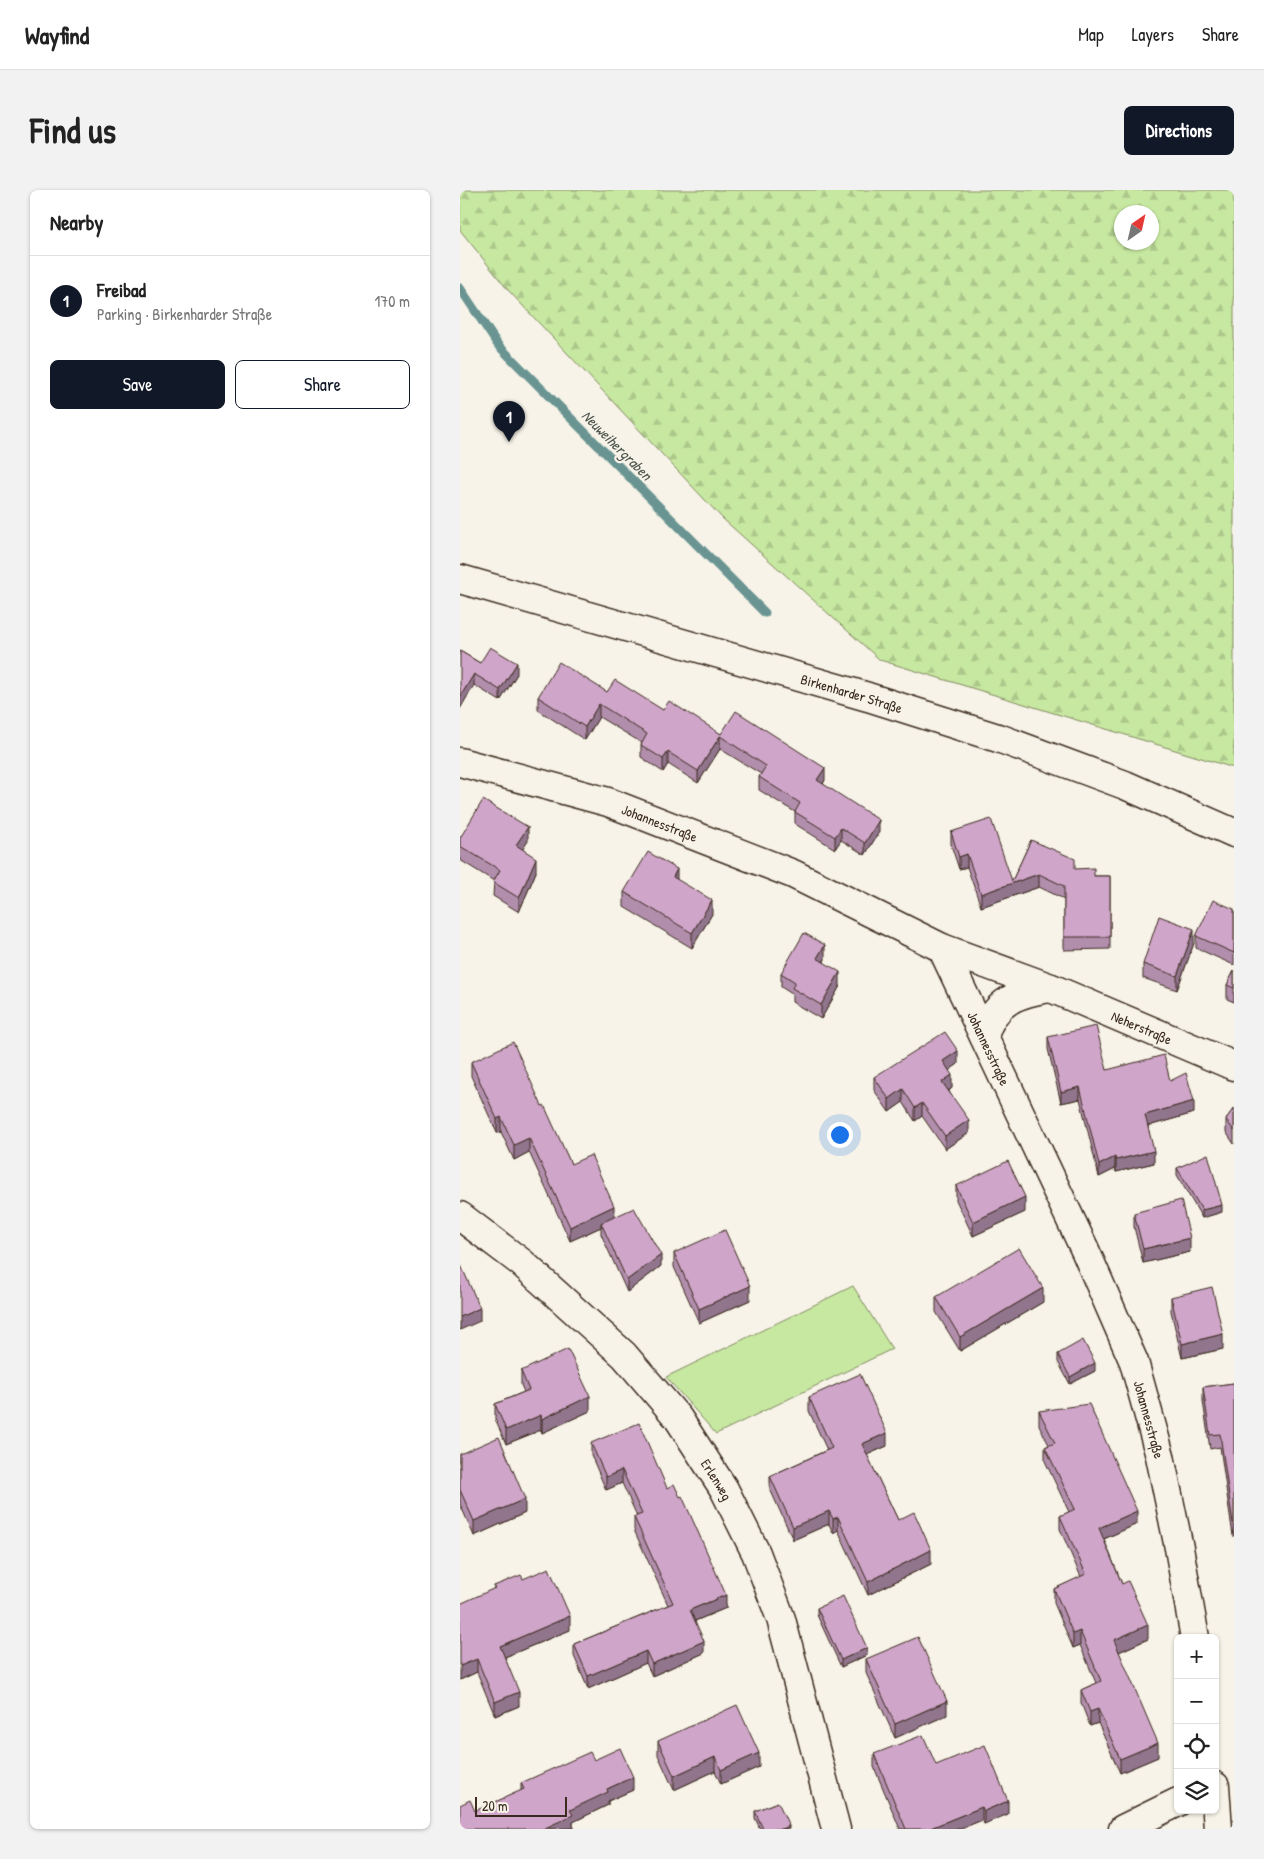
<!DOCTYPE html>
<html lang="en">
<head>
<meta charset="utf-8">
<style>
	:root { --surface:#fff; --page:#f2f2f2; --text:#222; --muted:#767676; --line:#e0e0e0; --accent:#111827 }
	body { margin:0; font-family:"Patrick Hand",sans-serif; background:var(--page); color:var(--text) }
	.controls { position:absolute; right:15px; bottom:15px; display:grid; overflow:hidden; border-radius:8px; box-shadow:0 1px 4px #0004 }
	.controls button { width:45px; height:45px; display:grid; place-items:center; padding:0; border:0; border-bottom:1px solid var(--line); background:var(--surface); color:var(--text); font:25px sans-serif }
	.compass { position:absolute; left:654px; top:15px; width:45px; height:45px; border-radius:50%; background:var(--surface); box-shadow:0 1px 4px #0004; rotate:34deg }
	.scale { position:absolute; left:15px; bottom:12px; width:92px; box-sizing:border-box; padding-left:5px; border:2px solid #3b2a1e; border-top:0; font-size:14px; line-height:18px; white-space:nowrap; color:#3b2a1e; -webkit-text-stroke:4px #f7f3e8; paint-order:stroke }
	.you { position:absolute; left:379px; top:944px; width:18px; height:18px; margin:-12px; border:4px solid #fff; border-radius:50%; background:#1a73e8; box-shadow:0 0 0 8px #1a73e833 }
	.badge { display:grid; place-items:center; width:32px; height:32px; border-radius:50%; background:var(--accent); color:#fff; font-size:16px; font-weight:700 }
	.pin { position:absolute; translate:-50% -41px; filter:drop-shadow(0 1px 2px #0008) }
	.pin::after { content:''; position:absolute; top:26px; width:18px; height:15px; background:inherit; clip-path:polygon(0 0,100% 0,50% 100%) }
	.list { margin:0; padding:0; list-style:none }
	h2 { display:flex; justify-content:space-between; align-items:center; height:65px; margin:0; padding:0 20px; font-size:21px }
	h2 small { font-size:16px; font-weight:400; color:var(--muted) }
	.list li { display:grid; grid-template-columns:32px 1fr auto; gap:15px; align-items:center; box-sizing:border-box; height:90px; padding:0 20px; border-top:1px solid var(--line) }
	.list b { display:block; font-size:19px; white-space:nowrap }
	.list p { margin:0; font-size:16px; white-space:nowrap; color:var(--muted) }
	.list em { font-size:16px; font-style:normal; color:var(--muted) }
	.actions { display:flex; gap:10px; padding:15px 20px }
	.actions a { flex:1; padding:11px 0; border:1px solid var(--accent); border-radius:8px; text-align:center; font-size:18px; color:var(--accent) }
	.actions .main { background:var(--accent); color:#fff }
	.icon { flex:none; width:28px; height:28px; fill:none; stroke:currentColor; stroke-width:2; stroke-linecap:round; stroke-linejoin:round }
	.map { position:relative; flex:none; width:774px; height:1639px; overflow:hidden; border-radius:8px }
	header { display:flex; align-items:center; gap:30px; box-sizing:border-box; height:70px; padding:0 25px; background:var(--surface); border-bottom:1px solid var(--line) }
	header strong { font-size:24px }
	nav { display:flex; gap:28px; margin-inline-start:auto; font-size:18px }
	.intro { display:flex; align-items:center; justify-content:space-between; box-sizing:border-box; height:120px; padding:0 30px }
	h1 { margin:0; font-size:35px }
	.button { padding:12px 22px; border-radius:8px; background:var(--accent); color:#fff; font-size:18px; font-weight:700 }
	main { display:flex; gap:30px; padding:0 30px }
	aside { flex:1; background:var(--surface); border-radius:8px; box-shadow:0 1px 4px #0004 }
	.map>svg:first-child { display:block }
	.forest { fill:url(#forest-firs); stroke:#818960; fill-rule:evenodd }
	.green { fill:#c7e8a1; stroke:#818960 }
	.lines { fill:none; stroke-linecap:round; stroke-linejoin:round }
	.stream { stroke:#699492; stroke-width:9 }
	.minor-casing { stroke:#3b2a1e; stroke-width:31 }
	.minor { stroke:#f7f3e8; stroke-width:28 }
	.wall { fill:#b28ead; stroke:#3b2a1e }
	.shaded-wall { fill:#91748d; stroke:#3b2a1e }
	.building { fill:#cfa5c9; stroke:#3b2a1e }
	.labels { text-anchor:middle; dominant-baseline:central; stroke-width:4.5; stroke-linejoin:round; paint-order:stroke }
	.street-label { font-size:14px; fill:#3b2a1e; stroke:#f7f3e8 }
	.water-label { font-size:15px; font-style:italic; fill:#4e564e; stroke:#f7f3e8 }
</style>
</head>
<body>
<header>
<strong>Wayfind</strong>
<nav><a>Map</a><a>Layers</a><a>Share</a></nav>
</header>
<div class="intro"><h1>Find us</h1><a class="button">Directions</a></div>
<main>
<aside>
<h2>Nearby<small></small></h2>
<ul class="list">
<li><span class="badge">1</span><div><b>Freibad</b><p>Parking · Birkenharder Straße</p></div><em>170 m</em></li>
</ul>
<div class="actions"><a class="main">Save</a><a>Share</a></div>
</aside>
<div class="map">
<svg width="774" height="1639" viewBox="0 0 774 1639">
	<defs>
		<pattern id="forest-firs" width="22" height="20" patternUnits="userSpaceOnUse" patternTransform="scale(1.25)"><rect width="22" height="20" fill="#c7e8a1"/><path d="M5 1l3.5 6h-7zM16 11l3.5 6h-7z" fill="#acc78a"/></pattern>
	</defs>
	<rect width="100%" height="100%" fill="#f7f3e8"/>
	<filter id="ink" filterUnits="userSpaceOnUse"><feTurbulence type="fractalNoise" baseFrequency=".02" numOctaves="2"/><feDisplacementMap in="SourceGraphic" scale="10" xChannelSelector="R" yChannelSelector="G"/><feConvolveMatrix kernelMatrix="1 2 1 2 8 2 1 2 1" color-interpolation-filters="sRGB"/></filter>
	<g filter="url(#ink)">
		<path class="forest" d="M0,0H774V578L420,470L262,328L48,100L0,40ZM662,22H692V52H662Z"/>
		<polygon class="green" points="393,1096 432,1159 256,1244 206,1187"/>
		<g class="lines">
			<polyline class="stream" points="0,98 38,155 305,423"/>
			<g class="minor-casing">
				<g id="minor">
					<path id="s1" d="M0,389L408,507L541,549L665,595L774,643"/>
					<path id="s2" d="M0,572L148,612L333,684L482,758L625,1060L674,1172L700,1266L719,1358L735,1448"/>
					<path id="s3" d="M482,758L591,798L774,876"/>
					<path d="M524,846C534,811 557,803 591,798"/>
					<path id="s4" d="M0,1026L62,1073L164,1165L218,1228L264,1299L296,1363L321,1429L376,1639"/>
					<polyline points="755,1596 758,1639"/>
					<polyline points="663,1639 718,1612"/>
				</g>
			</g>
			<use href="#minor" class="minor"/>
		</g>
		<g class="wall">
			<polygon points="0,461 20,473 57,484 40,511 14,495"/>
			<polygon points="147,502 203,520 261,544 365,590 363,594 419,642 405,665 381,650 375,659 335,634 335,622 299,600 299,587 301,584 260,559 238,593 208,574 203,582 181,567 181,555 182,553 139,527 125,550 78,520 78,507"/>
			<polygon points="491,642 552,691 571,650 615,679 634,686 650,686 650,759 604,760 604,709 579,697 521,717 507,677 499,679 491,655"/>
			<polygon points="0,648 68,651 62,659 76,682 59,722 33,706 34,691 0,670"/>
			<polygon points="217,689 252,724 232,758 164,717 164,702"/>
			<polygon points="774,719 774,775 736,758 736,746"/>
			<polygon points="734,753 717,800 683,788 683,774"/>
			<polygon points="365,769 364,772 380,796 361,829 332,812 332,804 321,797 321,783"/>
			<polygon points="774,781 774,812 767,809 767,795"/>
			<polygon points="588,847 647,880 710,891 734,923 688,936 694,973 656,982 655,979 639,987 620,909 601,913 588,859"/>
			<polygon points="11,872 82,916 111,974 154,1027 201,1076 167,1102 141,1044 141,1037 110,1051 69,962 54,970 41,942 37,943 11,886"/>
			<polygon points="498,874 489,880 492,898 489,901 509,943 485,959 462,926 455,931 443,912 429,922 414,900 414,887"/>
			<polygon points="774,918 774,954 766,942 766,929"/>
			<polygon points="717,978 762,1022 742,1028 717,985"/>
			<polygon points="496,996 565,1022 513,1046 496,1010"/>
			<polygon points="674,1023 730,1062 683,1073 674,1037"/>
			<polygon points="214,1063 290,1110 239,1133 214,1077"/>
			<polygon points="476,1107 583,1112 500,1161 476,1122"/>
			<polygon points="711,1107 763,1159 722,1168 711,1121"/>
			<polygon points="598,1164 635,1181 610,1194 598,1172"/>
			<polygon points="61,1181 130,1221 82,1243 81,1240 46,1254 35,1229 35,1214 64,1202 61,1195"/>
			<polygon points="774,1193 774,1346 773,1346 760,1257 750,1259 743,1211 743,1197"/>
			<polygon points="349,1207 427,1256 407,1265 438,1330 471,1374 408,1405 378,1340 373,1343 369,1334 333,1350 310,1299 310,1286 367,1260 349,1221"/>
			<polygon points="579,1221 677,1334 644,1349 662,1394 688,1449 659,1462 698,1567 660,1583 638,1533 630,1536 621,1513 621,1500 636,1493 620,1455 613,1458 594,1413 594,1399 621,1387 600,1339 600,1326 609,1322 585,1271 585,1257 589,1255 579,1235"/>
			<polygon points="131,1253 207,1298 266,1418 235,1431 244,1463 192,1486 186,1473 128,1499 114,1466 114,1454 208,1415 174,1340 174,1327 177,1326 162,1293 146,1300 131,1265"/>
			<polygon points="0,1264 65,1323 14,1346 0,1314"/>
			<polygon points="63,1389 110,1440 45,1467 59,1516 35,1526 17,1482 0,1490 34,1399 34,1396"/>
			<polygon points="357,1418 407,1465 381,1477 357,1425"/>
			<polygon points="406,1469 487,1525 435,1548 406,1483"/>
			<polygon points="198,1551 299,1577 261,1594 255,1581 214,1600 198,1565"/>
			<polygon points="414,1564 476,1575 548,1624 524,1634 522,1630 500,1639 440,1639 414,1577"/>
			<polygon points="134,1570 173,1600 148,1611 148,1615 113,1632 113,1638 0,1639 15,1621 61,1601 61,1593"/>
			<polygon points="295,1621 329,1639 300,1639 295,1628"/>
		</g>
		<g class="shaded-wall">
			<polygon points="57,473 57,484 40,511 40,500"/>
			<polygon points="14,484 14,495 0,519 0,507"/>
			<polygon points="139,514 139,527 125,550 125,537"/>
			<polygon points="260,546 260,559 238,593 238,581"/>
			<polygon points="208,562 208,574 203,582 203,569"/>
			<polygon points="365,578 365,590 357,603 357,590"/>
			<polygon points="419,630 419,642 405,665 405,653"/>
			<polygon points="68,637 68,651 56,670 56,655"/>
			<polygon points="381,638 381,650 375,659 375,647"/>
			<polygon points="507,664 507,677 499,679 499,667"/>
			<polygon points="76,668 76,682 59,722 59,708"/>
			<polygon points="217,679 217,693 213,687"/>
			<polygon points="579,684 579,697 521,717 521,704"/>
			<polygon points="252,710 252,724 232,758 232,743"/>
			<polygon points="734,739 734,753 717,800 717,786"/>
			<polygon points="365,755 365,769 357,783 357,768"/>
			<polygon points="380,782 380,796 361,829 361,815"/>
			<polygon points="498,861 498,874 483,885 483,871"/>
			<polygon points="492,885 492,898 482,905 482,892"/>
			<polygon points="620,897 620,909 601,913 601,902"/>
			<polygon points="443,899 443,912 429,922 429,909"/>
			<polygon points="734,911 734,923 685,937 685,925"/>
			<polygon points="462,913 462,926 455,931 455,918"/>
			<polygon points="41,927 41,942 37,943 37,929"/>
			<polygon points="509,930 509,943 485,959 485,946"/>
			<polygon points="69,948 69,962 54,970 54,955"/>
			<polygon points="694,961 694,973 656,982 656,970"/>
			<polygon points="655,967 655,979 639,987 639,975"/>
			<polygon points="565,1007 565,1022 513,1046 513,1032"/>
			<polygon points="762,1015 762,1022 742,1028 742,1020"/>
			<polygon points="154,1016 154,1030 141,1033 141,1037 110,1051 110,1037"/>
			<polygon points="730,1048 730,1062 683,1073 683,1059"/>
			<polygon points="201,1065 201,1076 167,1102 167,1090"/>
			<polygon points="290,1096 290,1110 239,1133 239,1119"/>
			<polygon points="583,1098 583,1112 500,1161 500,1147"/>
			<polygon points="20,1118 20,1131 0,1140 0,1127"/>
			<polygon points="763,1144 763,1159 722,1168 722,1154"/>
			<polygon points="635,1173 635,1181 610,1194 610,1187"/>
			<polygon points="130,1206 130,1221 82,1243 82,1229"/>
			<polygon points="81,1225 81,1240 46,1254 46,1240"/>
			<polygon points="427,1243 427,1256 402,1267 402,1254"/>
			<polygon points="162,1280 162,1293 146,1300 146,1287"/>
			<polygon points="65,1309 65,1323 14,1346 14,1331"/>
			<polygon points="369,1321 369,1334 333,1350 333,1337"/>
			<polygon points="677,1321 677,1334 639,1351 639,1338"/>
			<polygon points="378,1327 378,1340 373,1343 373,1329"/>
			<polygon points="471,1360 471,1374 408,1405 408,1392"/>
			<polygon points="266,1405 266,1418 230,1433 230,1420"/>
			<polygon points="110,1426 110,1440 40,1469 40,1456"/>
			<polygon points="688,1435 688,1449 654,1464 654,1450"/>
			<polygon points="620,1441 620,1455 613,1458 613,1444"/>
			<polygon points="244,1451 244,1463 192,1486 192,1474"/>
			<polygon points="407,1458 407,1465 381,1477 381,1470"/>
			<polygon points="186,1461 186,1473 128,1499 128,1486"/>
			<polygon points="17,1469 17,1482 0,1490 0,1476"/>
			<polygon points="59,1502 59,1516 35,1526 35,1512"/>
			<polygon points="487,1511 487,1525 435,1548 435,1534"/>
			<polygon points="638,1519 638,1533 630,1536 630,1522"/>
			<polygon points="698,1553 698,1567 660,1583 660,1569"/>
			<polygon points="299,1563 299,1577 261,1594 261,1580"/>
			<polygon points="255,1567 255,1581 214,1600 214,1586"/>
			<polygon points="173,1587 173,1600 148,1611 148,1615 113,1632 113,1638 83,1639 110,1620 147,1599"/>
			<polygon points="548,1611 548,1624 524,1634 524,1621"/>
			<polygon points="522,1617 522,1630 500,1639 468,1639"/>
			<polygon points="329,1636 329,1639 321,1639"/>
		</g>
		<g class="building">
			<polygon points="30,457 57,473 40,500 14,484 0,507 0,461 20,473"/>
			<polygon points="99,472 147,502 155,490 203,520 209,511 261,544 276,521 365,578 357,590 419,630 405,653 381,638 375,647 335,622 340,613 299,587 306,576 260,546 238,581 208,562 203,569 181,555 187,544 139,514 125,537 78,507"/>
			<polygon points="23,610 68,637 56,655 76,668 59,708 33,692 40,680 0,656 0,648"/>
			<polygon points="531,629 552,691 571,650 615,669 615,679 634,678 634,686 650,686 650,747 604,747 604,696 579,684 521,704 507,664 499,667 491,642"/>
			<polygon points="188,662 217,679 213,687 252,710 232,743 164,702"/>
			<polygon points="753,710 774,719 774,763 736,746"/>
			<polygon points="699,726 734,739 717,786 683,774"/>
			<polygon points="344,743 365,755 357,768 380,782 361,815 332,798 335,792 321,783"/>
			<polygon points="774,781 774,798 767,795"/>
			<polygon points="636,836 647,880 704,865 710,891 726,883 734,911 685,925 694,961 656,970 655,967 639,975 620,897 601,902 588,847"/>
			<polygon points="485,842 498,861 483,871 492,885 482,892 509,930 485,946 462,913 455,918 443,899 429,909 414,887"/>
			<polygon points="53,852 82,916 84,915 111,974 131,965 154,1016 110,1037 69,948 54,955 41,927 37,929 11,872"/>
			<polygon points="774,918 774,941 766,929"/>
			<polygon points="748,964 762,1015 742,1020 717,978"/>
			<polygon points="548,971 565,1007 513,1032 496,996"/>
			<polygon points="721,1010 730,1048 683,1059 674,1023"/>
			<polygon points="174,1018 201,1065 167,1090 141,1033"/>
			<polygon points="265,1040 290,1096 239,1119 214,1063"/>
			<polygon points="559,1058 583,1098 500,1147 476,1107"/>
			<polygon points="0,1073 20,1118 0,1127"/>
			<polygon points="752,1097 763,1144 722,1154 711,1107"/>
			<polygon points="623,1150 635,1173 610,1187 598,1164"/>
			<polygon points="108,1159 130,1206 82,1229 81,1225 46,1240 35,1214 69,1200 61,1181"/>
			<polygon points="400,1184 427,1243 402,1254 438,1330 454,1322 471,1360 408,1392 378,1327 373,1329 369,1321 333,1337 310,1286 372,1258 349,1207"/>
			<polygon points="774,1193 774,1333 773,1333 760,1244 750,1245 743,1197"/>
			<polygon points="629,1214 677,1321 639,1338 662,1394 668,1391 688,1435 654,1450 698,1553 660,1569 638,1519 630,1522 621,1500 641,1491 620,1441 613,1444 594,1399 626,1384 600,1326 615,1319 585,1257 595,1253 579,1221"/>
			<polygon points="179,1233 207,1298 214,1294 220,1307 222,1306 266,1405 230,1420 244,1451 192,1474 186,1461 128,1486 114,1454 213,1413 174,1327 182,1324 162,1280 146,1287 131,1253"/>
			<polygon points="39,1247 65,1309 14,1331 0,1300 0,1264"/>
			<polygon points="89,1378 110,1426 40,1456 59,1502 35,1512 17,1469 0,1476 0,1414 35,1398 34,1396 61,1385 63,1389"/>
			<polygon points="383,1406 407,1458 381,1470 357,1418"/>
			<polygon points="458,1447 487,1511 435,1534 406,1469"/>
			<polygon points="277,1515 299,1563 261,1580 255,1567 214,1586 198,1551"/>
			<polygon points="463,1545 476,1575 525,1555 548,1611 524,1621 522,1617 468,1639 446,1639 414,1564"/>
			<polygon points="160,1558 173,1587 147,1599 148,1602 110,1620 113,1625 83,1639 0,1639 0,1615 10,1610 15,1621 64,1599 61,1593 130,1562 134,1570"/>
			<polygon points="318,1612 329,1636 321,1639 303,1639 295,1621"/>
		</g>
	</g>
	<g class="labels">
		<g class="street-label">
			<text stroke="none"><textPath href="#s1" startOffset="408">Birkenharder Straße</textPath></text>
			<text stroke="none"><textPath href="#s2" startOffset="209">Johannesstraße</textPath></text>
			<text stroke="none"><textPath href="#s3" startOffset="215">Neherstraße</textPath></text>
			<text stroke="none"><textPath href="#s2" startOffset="629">Johannesstraße</textPath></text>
			<text stroke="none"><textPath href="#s2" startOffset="1034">Johannesstraße</textPath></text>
			<text stroke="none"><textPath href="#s4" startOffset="371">Erlenweg</textPath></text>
		</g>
		<g class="water-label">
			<text transform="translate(157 255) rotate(45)">Neuweihergraben</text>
		</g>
	</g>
</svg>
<div class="controls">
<button>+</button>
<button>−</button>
<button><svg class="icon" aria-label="locate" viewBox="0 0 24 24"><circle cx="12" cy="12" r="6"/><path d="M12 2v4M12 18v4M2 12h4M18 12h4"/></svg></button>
<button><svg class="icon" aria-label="layers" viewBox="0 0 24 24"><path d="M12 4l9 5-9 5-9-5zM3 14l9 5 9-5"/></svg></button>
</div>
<svg class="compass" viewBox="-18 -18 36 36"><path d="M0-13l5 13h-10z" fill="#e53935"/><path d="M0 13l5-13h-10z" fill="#767676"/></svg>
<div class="scale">20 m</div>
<div class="you"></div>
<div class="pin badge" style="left:49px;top:252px">1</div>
</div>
</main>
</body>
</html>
